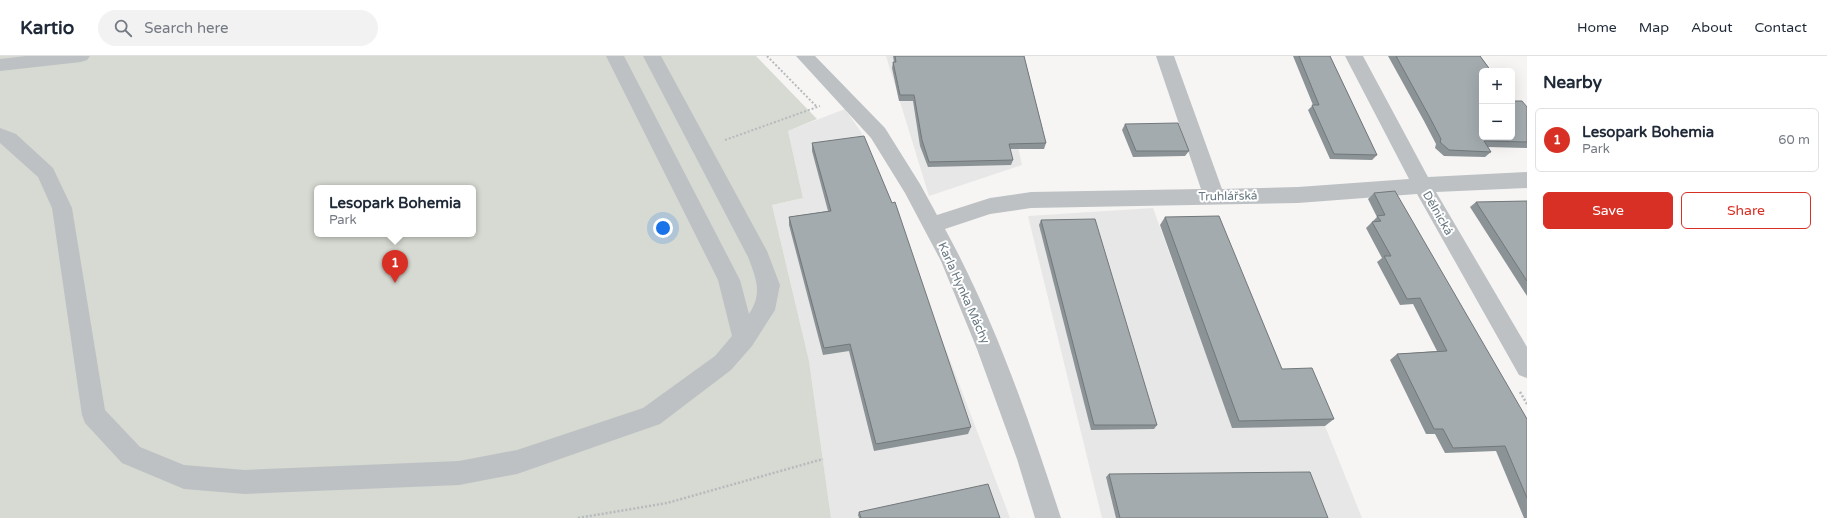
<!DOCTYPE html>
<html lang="en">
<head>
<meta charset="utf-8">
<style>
	:root { --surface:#fff; --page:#f2f2f3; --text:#1f2937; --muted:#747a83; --line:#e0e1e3; --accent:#d93025 }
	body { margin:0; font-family:"Varela Round",sans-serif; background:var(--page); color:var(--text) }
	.controls { position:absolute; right:12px; top:12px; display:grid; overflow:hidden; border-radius:6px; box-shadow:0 4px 16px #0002 }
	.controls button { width:36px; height:36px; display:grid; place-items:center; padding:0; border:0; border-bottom:1px solid var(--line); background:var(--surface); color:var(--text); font:20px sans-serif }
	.you { position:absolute; left:663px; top:172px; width:14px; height:14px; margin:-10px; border:3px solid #fff; border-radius:50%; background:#1a73e8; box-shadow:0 0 0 6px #1a73e833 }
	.badge { display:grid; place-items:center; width:26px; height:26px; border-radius:50%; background:var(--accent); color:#fff; font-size:13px; font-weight:700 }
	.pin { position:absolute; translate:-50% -33px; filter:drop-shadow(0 1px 2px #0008) }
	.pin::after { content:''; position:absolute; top:21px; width:14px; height:12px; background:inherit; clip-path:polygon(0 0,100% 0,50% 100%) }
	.popup { position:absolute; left:314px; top:129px; width:162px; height:52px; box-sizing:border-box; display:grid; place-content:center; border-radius:6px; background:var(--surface); filter:drop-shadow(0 1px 3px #0005); font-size:13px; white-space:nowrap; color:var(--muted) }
	.popup b { font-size:15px; color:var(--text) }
	.popup::after { content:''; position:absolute; left:50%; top:100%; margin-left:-8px; border:8px solid transparent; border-top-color:var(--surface) }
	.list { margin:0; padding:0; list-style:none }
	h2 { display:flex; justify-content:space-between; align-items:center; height:52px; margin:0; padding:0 16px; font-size:17px }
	h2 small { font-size:13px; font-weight:400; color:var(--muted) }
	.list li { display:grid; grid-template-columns:26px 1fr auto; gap:12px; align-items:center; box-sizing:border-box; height:64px; margin:0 8px 8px; padding:0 8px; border:1px solid var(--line); border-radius:6px }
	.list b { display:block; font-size:15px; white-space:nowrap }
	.list p { margin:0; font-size:13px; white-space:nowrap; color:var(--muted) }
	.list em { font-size:13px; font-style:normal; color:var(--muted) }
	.actions { display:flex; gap:8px; padding:12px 16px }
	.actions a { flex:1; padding:9px 0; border:1px solid var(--accent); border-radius:6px; text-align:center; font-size:14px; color:var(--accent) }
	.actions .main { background:var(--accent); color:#fff }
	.icon { flex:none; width:22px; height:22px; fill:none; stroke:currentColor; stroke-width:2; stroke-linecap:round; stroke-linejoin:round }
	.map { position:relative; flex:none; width:1527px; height:462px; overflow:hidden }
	header { display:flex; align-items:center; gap:24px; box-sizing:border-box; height:56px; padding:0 20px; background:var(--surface); border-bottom:1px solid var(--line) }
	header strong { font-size:19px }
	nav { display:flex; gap:22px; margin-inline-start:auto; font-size:14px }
	.search { width:280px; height:36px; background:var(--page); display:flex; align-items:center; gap:10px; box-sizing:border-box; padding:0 14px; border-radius:22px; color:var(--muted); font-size:15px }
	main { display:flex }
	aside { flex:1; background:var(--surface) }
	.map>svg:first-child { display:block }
	.built { fill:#e6e7e6 }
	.green { fill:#d6dad2; fill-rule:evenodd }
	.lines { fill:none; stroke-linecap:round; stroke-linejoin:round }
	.path-far1 { stroke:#b7babc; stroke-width:2; stroke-dasharray:2 2; stroke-linecap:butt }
	.path { stroke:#b7babc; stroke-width:2.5; stroke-dasharray:2 2; stroke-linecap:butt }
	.minor { fill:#bdc1c4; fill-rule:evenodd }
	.wall { fill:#8c9396 }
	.building { fill:#a3abaf; stroke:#72787a }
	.labels { text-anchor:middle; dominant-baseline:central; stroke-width:4; stroke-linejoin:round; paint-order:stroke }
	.street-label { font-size:12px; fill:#687881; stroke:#fff }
</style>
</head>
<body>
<header>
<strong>Kartio</strong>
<div class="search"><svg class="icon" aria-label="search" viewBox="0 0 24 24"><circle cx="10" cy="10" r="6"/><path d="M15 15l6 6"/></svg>Search here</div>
<nav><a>Home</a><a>Map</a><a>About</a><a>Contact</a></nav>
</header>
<main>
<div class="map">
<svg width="1527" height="462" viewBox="0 0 1527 462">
	<rect width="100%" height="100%" fill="#f6f5f3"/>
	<g class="built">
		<polygon points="886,0 998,0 1022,109 929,140"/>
		<polygon points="845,53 861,76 893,154 1010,462 831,462 809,305 772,149 803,142 788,75"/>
		<polygon points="1153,152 1232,371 1325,370 1362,462 1102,462 1028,160"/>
	</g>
	<path class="green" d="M0,0H756L817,63L788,75L803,142L772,149L809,305L831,462H0ZM317,132H473V178H317Z"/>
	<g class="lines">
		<g class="path-far1">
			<polyline points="767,0 817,51"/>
			<polyline points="725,84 820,50"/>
		</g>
		<g class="path">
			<polyline points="1520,336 1527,348"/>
			<polyline points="578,462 667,447 823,403"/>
		</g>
		<g class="minor">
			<polygon points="26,0 90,0 87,4 81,6 0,15 0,3"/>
			<path d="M606,0H624L740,224L749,258C763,237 756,222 748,201L643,0H661L767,195L780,229L775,254L752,290L731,314L660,368L517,418L459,429L245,438L184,433L122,407L85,367L82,359L52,152L38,121L0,87V72L16,78L53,112L72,152L105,354L140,391L184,409L245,414L459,405L517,394L643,352L715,300L732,280L718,224Z"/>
			<path d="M796,0H815L885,72L920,128L937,159L990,142L1031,136L1201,133L1156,0H1174L1222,133L1298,131L1409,123L1345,0H1363L1428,121L1527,116V132L1436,136L1527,291V322L1519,319L1417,138L1298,147L1031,152L990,158L945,173C995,264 1029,364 1061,462H1035L1017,403L977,293L941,205L905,137L871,82Z"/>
		</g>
	</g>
	<g class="wall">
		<polygon points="893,0 1024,0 1046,87 1044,93 1010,93 1013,104 1011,109 928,111 920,90 913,45 899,45 892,12 893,6 894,6"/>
		<polygon points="1293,0 1330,0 1377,99 1372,104 1330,103 1308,54 1313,49"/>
		<polygon points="1388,0 1480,0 1514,45 1527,51 1527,92 1488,91 1491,96 1485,101 1444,100 1435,92 1436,88 1424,65"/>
		<polygon points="1125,68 1189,95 1185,100 1133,101 1122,74"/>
		<polygon points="812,87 971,371 968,378 874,395 849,295 823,299 789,169 789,161 828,155 812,95"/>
		<polygon points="1374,137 1527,363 1527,462 1524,462 1496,395 1445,397 1435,378 1426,378 1390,304 1397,298 1437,295 1413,248 1400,249 1377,206 1382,202 1366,172 1377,161 1368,143"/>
		<polygon points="1527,145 1527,240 1470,151 1476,146"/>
		<polygon points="1165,161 1282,313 1334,363 1325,370 1232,372 1160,169"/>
		<polygon points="1041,164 1157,369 1154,373 1091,374 1039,169"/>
		<polygon points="1109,418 1328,462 1116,462 1106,421"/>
		<polygon points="859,456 1000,462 859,462 858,459"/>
	</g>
	<g class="building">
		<polygon points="895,0 1024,0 1046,87 1009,88 1013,104 929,106 922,84 914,39 900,39 893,6 896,6"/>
		<polygon points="1299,0 1330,0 1377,99 1334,98 1312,49 1319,49"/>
		<polygon points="1396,0 1480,0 1491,15 1482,15 1482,81 1512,81 1512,43 1514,45 1522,45 1527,51 1527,86 1484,85 1491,96 1449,94 1440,86 1441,83 1429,60"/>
		<polygon points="1178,67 1189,95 1136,95 1125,68"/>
		<polygon points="864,80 892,147 895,146 971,371 876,388 850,288 824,292 789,161 831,155 812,87"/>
		<polygon points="1395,135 1527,363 1527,442 1505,390 1453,392 1443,373 1434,373 1397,298 1447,295 1420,242 1407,243 1384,200 1391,200 1372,166 1381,165 1377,160 1385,159 1374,137"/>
		<polygon points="1527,145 1527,225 1476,146"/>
		<polygon points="1219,160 1282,313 1312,312 1334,363 1239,365 1165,161"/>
		<polygon points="1095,163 1157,369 1094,369 1041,164"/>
		<polygon points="1310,416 1328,462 1120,462 1109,418"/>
		<polygon points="988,428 1000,462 861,462 859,456"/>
	</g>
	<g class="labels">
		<g class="street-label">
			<text transform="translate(1228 140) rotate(-1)">Truhlářská</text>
			<text transform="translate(1438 157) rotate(60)">Dělnická</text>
			<text transform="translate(964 237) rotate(66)">Karla Hynka Máchy</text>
		</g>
	</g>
</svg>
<div class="controls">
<button>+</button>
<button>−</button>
</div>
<div class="you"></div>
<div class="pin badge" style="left:395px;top:227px">1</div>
<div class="popup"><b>Lesopark Bohemia</b>Park</div>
</div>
<aside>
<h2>Nearby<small></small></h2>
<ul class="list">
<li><span class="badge">1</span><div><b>Lesopark Bohemia</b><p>Park</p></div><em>60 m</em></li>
</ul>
<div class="actions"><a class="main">Save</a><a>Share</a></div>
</aside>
</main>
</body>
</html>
